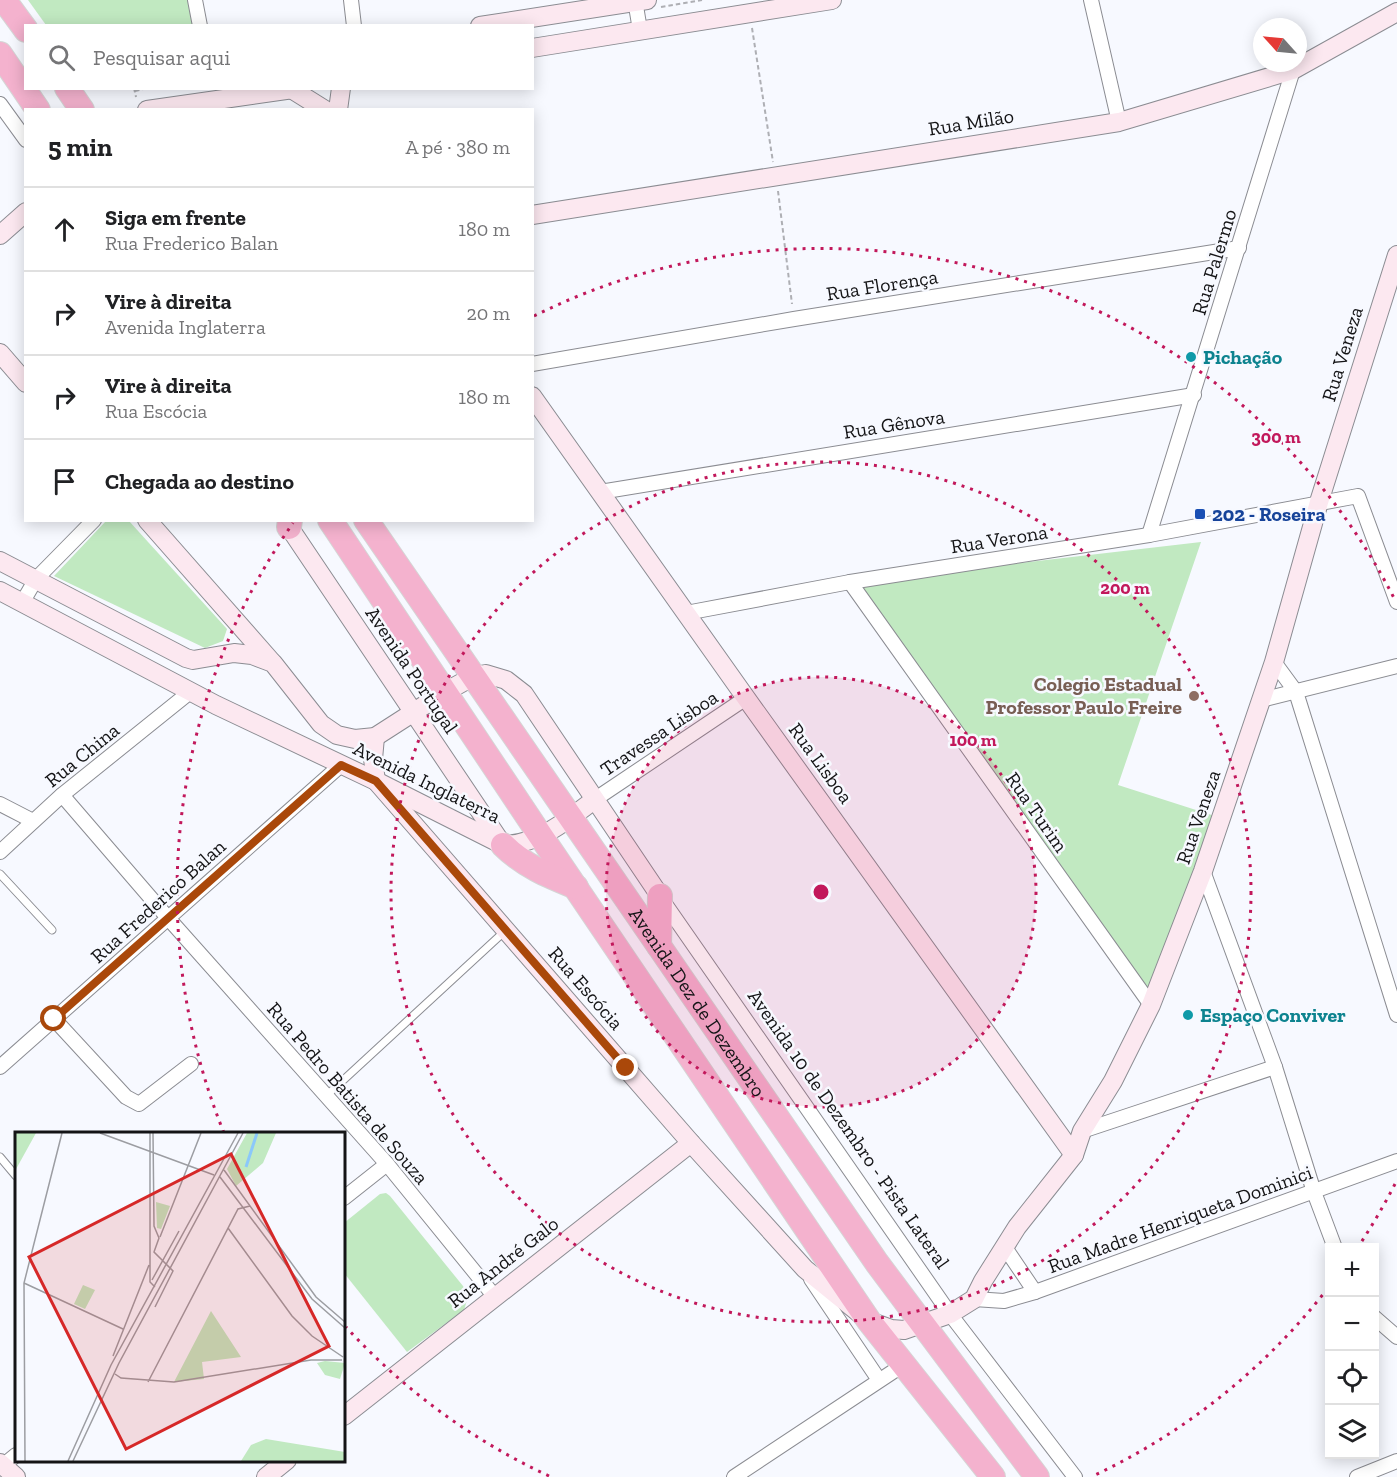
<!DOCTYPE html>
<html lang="pt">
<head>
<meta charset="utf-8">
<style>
	:root { --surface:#fff; --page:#f2f2f2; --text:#202124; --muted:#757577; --line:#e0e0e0 }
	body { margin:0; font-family:"Zilla Slab",serif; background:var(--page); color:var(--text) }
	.controls { position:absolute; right:18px; bottom:18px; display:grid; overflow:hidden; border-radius:0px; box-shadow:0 3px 15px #0003 }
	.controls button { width:54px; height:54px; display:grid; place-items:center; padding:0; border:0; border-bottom:2px solid var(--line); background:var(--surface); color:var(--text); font:30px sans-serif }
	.compass { position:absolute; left:1253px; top:18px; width:54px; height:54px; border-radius:50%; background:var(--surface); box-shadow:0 3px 15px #0003; rotate:297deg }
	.stop { position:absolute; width:18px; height:18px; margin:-14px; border:4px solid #aa480a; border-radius:50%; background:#fff }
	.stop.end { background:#aa480a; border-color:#fff; box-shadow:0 2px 6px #0008 }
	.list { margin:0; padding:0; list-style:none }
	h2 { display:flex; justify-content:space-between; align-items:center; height:78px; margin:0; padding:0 24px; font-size:26px }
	h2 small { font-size:20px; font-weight:400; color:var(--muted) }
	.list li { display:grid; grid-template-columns:39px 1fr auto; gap:18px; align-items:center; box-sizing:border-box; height:84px; padding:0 24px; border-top:2px solid var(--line) }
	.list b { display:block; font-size:22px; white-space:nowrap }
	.list p { margin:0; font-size:20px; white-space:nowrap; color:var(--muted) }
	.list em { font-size:20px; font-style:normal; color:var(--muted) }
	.icon { flex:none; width:33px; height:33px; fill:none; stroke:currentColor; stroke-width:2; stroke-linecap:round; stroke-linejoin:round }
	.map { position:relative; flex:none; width:1397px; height:1477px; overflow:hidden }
	.search { position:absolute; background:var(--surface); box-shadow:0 3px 15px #0003; left:24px; top:24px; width:510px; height:66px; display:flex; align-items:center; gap:15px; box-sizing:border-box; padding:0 21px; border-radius:0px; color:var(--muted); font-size:22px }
	.panel { position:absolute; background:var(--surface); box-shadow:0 3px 15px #0003; left:24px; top:108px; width:510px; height:414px; border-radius:0px }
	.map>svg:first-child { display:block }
	.green { fill:#c1e9c1 }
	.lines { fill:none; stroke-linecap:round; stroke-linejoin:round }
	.lane-casing { stroke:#8b8c92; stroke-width:9 }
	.street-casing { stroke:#8b8c92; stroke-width:16 }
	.secondary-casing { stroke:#8b8c92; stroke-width:20 }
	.highway-casing { stroke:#d5d5d5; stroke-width:26 }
	.path { stroke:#aeafb4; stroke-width:2; stroke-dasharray:4.5 3; stroke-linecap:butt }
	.lane { stroke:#fff; stroke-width:7 }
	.street { stroke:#fff; stroke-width:14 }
	.secondary { stroke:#fce8f0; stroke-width:18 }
	.highway { stroke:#f4b2ce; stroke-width:24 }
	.route { stroke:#aa480a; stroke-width:8 }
	.ring { fill:none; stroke:#c2185b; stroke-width:3; stroke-dasharray:3 6 }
	.culture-dot { fill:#0f9aa8; stroke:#f7f9ff; stroke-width:2 }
	.transit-dot { fill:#1a4fb4; stroke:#f7f9ff; stroke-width:2 }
	.education-dot { fill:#8d6e63; stroke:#f7f9ff; stroke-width:2 }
	.labels { text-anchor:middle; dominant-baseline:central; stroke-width:5; stroke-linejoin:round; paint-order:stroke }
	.street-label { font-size:20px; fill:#141416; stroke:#f7f9ff }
	.culture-label { font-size:20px; font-weight:bold; fill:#0d838f; stroke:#f7f9ff; text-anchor:start }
	.transit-label { font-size:20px; font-weight:bold; fill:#164399; stroke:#f7f9ff; text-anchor:start }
	.education-label { font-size:20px; font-weight:bold; fill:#785e54; stroke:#f7f9ff; text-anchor:end }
	.inset-river { fill:none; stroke:#8bc8fa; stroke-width:3 }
	.inset-road { fill:none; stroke:#9c9da2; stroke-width:1.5 }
	.view { fill:#d62828; fill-opacity:0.15; stroke:#d62828; stroke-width:3 }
	.inset-edge { fill:none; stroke:#141416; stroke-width:3 }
	.centre { fill:#c2185b; stroke:#f7f9ff; stroke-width:3 }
	.ring-label { font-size:18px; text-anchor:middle; font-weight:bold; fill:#c2185b; stroke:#f7f9ff; stroke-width:5; stroke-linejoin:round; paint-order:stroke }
</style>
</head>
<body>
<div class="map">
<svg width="1397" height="1477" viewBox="0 0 1397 1477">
	<rect width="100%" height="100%" fill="#f7f9ff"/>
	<g class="green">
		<polygon points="28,0 188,0 193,25 46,25"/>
		<polygon points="106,521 129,521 227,629 223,641 205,648 54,576"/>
		<polygon points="1201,542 1118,785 1221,818 1151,1005 850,583"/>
		<polygon points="386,1193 390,1196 463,1286 468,1297 464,1310 407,1352 344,1273 344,1223 380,1194"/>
	</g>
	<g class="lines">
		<g class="lane-casing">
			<g id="lane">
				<polyline points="0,874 52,930"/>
				<polyline points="326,1096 505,931"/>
				<polyline points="0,1157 16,1176"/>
			</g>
		</g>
		<g class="street-casing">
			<g id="street">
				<polyline points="195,0 200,26"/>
				<polyline points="351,0 354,26"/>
				<polyline points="635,0 640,30"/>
				<polyline points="1091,0 1119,122"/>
				<polyline points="0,104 26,140"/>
				<polyline points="532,364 794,319 1239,248"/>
				<polyline points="600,492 1194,395"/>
				<polyline points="1149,535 1293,70"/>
				<polyline points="850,582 1151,1005"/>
				<polyline points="22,603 36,579 94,520"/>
				<polyline points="686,613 850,582 1149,535 1358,496 1397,602"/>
				<polyline points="1274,662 1296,692 1397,1015"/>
				<polyline points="1261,700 1397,666"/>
				<polyline points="62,795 168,918 387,1164 495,1297"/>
				<polyline points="594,800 746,698"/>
				<polyline points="0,804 33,821"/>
				<polyline points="0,852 62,795 190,692"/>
				<polyline points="1203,871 1275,1067 1314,1192 1335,1248"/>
				<polyline points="661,898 950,1314 1075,1477"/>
				<polyline points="54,1019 126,1097 139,1104 191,1064"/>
				<polyline points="0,1067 341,765"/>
				<polyline points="1082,1131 1275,1067"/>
				<polyline points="344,1198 387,1164"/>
				<polyline points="1004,1246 1035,1292"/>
				<polyline points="811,1279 879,1380"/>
				<polyline points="974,1299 1004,1301 1035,1292 1397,1161"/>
				<polyline points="1374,1317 1397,1337"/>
				<polyline points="0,1468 16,1455"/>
				<polyline points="734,1477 903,1365"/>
				<polyline points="1357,1477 1397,1461"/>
			</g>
		</g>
		<g class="secondary-casing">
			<g id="secondary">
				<polyline points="480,26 647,0"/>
				<polyline points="532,48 832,0"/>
				<polyline points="293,90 325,110"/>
				<polyline points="147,110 300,88"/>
				<polyline points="338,110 341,88"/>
				<polyline points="532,215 1119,122 1293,70 1397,12"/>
				<polyline points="0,235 26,212"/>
				<polyline points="0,353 26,383"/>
				<polyline points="532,396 746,698 1074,1155"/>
				<polyline points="147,520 271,661"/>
				<polyline points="289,527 502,844"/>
				<polyline points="0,561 186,658 193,660 234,653 252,655 273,663 321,724 337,735 355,739 375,737 445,692 474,676 486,674 506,680 524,694 660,896"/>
				<path d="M0,591L216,705L376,781L503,845C537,845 568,820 594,800"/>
				<polyline points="375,737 373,759 376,781 691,1143 805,1269 869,1321 891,1329 904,1330 950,1314 974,1299 983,1281 1017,1227 1074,1155 1082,1131 1113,1081 1151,1005 1203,871 1274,662 1319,502 1397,255"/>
				<polyline points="344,1416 691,1143"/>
				<polyline points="0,1463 16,1477"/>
				<polyline points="266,1477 287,1460"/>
			</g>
		</g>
		<g class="highway-casing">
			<g id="highway">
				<polyline points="4,0 26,30"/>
				<polyline points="0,54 38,110"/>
				<polyline points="67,88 82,110"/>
				<polyline points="330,520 540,835 869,1321 993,1477"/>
				<path id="s1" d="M366,520L877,1263L1037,1477"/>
				<polyline points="289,527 290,520"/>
				<path d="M503,845C524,866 549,876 576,887"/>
				<polyline points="659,946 660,896"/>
			</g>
		</g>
		<g class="path">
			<polyline points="661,7 702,0"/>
			<polyline points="752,28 773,162"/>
			<polyline points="134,88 136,97"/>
			<polyline points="135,91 147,88"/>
			<polyline points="778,191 792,304"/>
		</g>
		<use href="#lane" class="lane"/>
		<use href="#street" class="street"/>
		<use href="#secondary" class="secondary"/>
		<use href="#highway" class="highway"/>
	</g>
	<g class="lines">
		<polyline class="route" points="54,1019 341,765 376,781 626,1068"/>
	</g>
	<circle cx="821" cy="892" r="215" fill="#c2185b" fill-opacity=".12"/>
	<g class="ring">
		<circle cx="821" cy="892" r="215"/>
		<circle cx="821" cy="892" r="430"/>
		<path d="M1395 1184A644 644 0 0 1 1358 1247M1328 1288A644 644 0 0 1 1093 1476M549 1476A644 644 0 0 1 346 1327M224 1133A644 644 0 0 1 293 523M534 316A644 644 0 0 1 1395 600"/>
	</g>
	<g class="culture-dot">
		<circle cx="1191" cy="357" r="6"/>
		<circle cx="1188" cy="1015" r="6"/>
	</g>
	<rect class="transit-dot" x="1194" y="508" width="12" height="12" rx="3"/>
	<circle class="education-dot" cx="1194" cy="696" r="6"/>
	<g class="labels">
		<g class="street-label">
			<text transform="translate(971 122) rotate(-9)">Rua Milão</text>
			<text transform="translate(1214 262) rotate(-73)">Rua Palermo</text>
			<text transform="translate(882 285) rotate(-9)">Rua Florença</text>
			<text transform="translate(1342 354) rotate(-73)">Rua Veneza</text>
			<text transform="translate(894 424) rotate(-9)">Rua Gênova</text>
			<text transform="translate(999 539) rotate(-9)">Rua Verona</text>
			<text transform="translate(412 670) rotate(56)">Avenida Portugal</text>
			<text transform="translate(659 733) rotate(-34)">Travessa Lisboa</text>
			<text transform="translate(82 755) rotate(-39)">Rua China</text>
			<text transform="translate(821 763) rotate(54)">Rua Lisboa</text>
			<text transform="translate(427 782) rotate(26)">Avenida Inglaterra</text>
			<text transform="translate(1037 812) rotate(55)">Rua Turim</text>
			<text transform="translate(1198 817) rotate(-71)">Rua Veneza</text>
			<text transform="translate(158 901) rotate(-42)">Rua Frederico Balan</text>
			<text transform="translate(586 988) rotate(49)">Rua Escócia</text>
			<text stroke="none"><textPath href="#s1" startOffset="585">Avenida Dez de Dezembro</textPath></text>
			<text transform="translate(348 1093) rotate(49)">Rua Pedro Batista de Souza</text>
			<text transform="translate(849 1129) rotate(55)">Avenida 10 de Dezembro - Pista Lateral</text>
			<text transform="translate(1180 1219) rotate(-20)">Rua Madre Henriqueta Dominici</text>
			<text transform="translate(503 1262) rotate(-38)">Rua André Galo</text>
		</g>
		<g class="culture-label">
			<text x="1203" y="357">Pichação</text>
			<text x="1200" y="1015">Espaço Conviver</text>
		</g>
		<g class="transit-label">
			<text x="1212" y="514">202 - Roseira</text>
		</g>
		<g class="education-label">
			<text x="1182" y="684">Colegio Estadual<tspan x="1182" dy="23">Professor Paulo Freire</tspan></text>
		</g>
	</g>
	<g transform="translate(15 1132)">
		<rect width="330" height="330" fill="#f7f9ff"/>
		<path d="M0,1H21L0,39ZM232,1H261L248,31L221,54L212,37ZM141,70L155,74L146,97L142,96ZM68,153L80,158L70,177L59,172ZM196,179L226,225L187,230L189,247L159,250ZM310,229L330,231L325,247L310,243L302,231ZM251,307L330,320V329H226L236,313Z" fill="#c1e9c1"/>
		<path class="inset-river" d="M231,35L242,1"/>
		<path class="inset-road" d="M85,1L199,43M135,1V150L140,155M138,1L139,94L144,106L139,120L158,139L140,175M209,38L301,165L330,190M205,45L297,167L330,196M213,96L277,184L297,204L328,225M145,105L186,1M137,148L164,99M9,151L108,197M98,224L134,133M100,242L106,246L159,250L296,228H327M133,250L223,77L235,74M10,329L9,151L47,1M53,329L96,233L223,1M58,329L104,231L228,1"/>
		<path class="view" d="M216,22L314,214L111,317L14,125Z"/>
		<rect width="330" height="330" class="inset-edge"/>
	</g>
	<circle cx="821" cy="892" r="9" class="centre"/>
	<g class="ring-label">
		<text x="1276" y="443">300 m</text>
		<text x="1125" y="594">200 m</text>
		<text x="973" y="746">100 m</text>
	</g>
</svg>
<div class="controls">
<button>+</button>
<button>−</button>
<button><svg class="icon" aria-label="locate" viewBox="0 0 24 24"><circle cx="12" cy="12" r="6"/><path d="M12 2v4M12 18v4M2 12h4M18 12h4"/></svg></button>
<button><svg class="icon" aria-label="layers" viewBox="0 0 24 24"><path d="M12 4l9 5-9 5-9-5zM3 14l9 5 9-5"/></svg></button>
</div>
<svg class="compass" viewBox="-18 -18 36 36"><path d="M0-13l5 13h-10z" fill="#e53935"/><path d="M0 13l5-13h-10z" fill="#757577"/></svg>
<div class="stop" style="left:54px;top:1019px"></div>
<div class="stop end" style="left:626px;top:1068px"></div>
<div class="search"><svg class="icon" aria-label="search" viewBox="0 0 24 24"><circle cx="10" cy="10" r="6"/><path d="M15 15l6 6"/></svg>Pesquisar aqui</div>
<section class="panel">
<h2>5 min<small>A pé · 380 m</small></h2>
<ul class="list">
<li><svg class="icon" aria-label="ahead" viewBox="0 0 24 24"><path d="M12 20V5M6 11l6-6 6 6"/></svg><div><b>Siga em frente</b><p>Rua Frederico Balan</p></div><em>180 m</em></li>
<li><svg class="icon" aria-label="right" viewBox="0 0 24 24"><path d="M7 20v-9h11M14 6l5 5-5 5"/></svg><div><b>Vire à direita</b><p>Avenida Inglaterra</p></div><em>20 m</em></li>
<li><svg class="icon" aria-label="right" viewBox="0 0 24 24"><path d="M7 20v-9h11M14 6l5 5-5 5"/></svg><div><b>Vire à direita</b><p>Rua Escócia</p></div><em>180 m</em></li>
<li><svg class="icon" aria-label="arrive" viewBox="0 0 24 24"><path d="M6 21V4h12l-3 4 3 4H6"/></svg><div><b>Chegada ao destino</b></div></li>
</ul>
</section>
</div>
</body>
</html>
